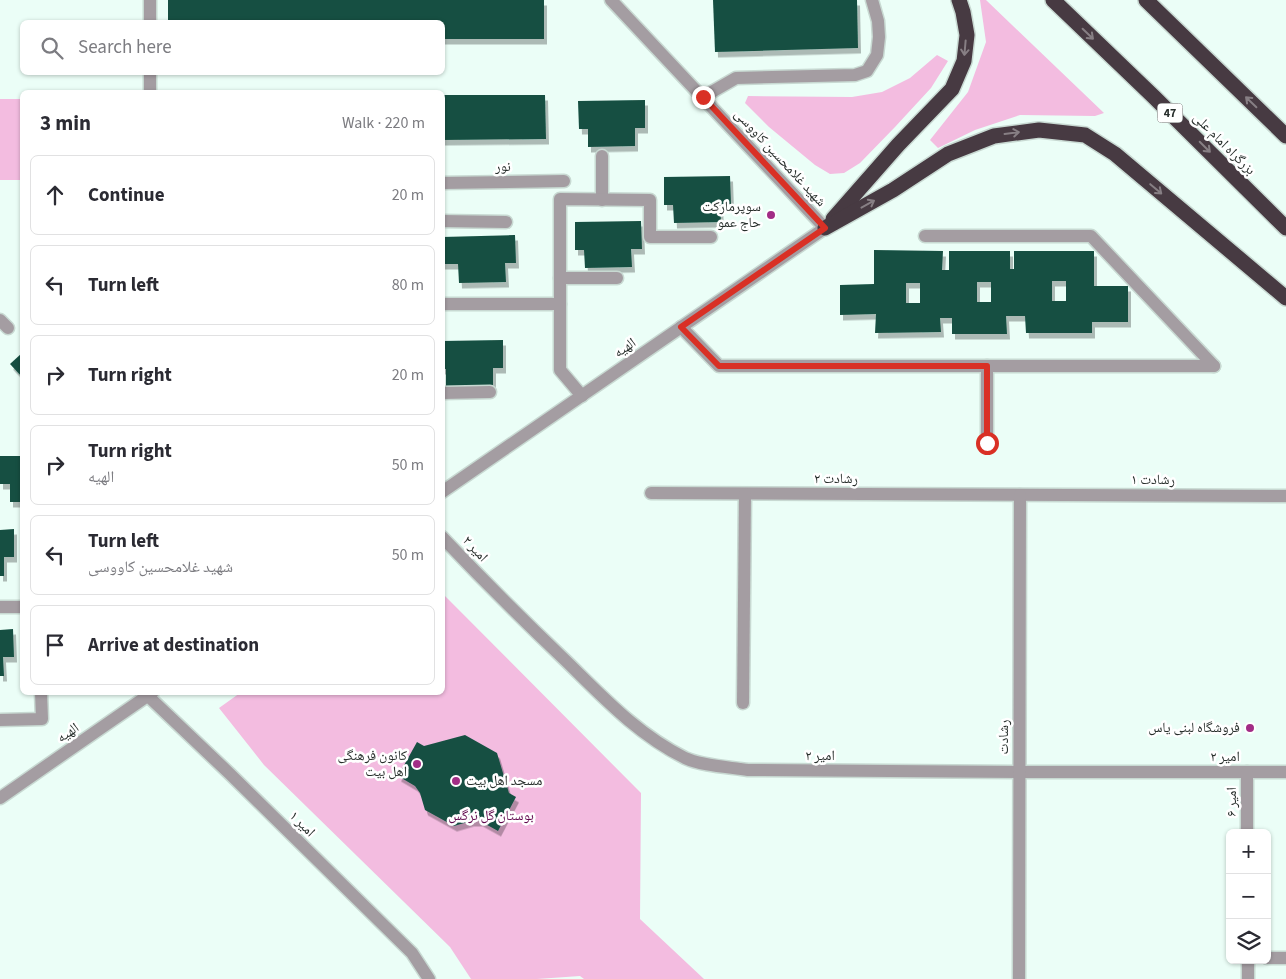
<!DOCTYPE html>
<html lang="en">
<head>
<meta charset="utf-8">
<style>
	:root { --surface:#fff; --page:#f2f2f3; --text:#2b2b33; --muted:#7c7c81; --line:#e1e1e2 }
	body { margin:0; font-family:"Source Sans 3","Noto Naskh Arabic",sans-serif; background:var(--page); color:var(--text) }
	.controls { position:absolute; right:15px; bottom:15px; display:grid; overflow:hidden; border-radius:8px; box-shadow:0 1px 4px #0004 }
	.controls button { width:45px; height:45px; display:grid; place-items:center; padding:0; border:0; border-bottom:1px solid var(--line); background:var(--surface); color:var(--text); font:25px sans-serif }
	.stop { position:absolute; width:15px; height:15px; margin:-11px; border:4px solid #d93025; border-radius:50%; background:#fff }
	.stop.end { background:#d93025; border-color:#fff; box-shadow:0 1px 5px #0008 }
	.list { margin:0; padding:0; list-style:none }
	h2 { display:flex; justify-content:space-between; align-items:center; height:65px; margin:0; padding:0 20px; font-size:21px }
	h2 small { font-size:16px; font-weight:400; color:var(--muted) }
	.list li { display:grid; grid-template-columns:32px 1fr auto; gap:15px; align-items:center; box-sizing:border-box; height:80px; margin:0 10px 10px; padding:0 10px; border:1px solid var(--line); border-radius:8px }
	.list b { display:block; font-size:19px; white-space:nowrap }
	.list p { margin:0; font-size:16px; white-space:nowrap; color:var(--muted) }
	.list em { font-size:16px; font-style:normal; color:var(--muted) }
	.icon { flex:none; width:28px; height:28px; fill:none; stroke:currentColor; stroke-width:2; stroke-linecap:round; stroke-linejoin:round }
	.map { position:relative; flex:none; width:1286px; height:979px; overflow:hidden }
	.search { position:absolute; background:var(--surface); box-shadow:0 1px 4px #0004; left:20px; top:20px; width:425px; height:55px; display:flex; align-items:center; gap:12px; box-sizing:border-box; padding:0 18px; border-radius:8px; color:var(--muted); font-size:19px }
	.panel { position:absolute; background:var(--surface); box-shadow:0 1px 4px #0004; left:20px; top:90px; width:425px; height:605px; border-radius:8px }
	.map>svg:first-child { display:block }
	.green { fill:#f3bce0 }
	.building { fill:#155042; fill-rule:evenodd; filter:url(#shadow) }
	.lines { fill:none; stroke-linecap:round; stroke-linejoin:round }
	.minor-casing { stroke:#c8d9d2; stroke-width:15 }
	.highway-casing { stroke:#c8d9d2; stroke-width:18 }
	.minor { stroke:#a49da2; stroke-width:12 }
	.highway { stroke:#473a42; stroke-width:15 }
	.oneway { stroke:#877f84 }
	.route { stroke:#d93025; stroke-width:6 }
	.poi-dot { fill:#a22d86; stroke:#fff; stroke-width:2 }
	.labels { text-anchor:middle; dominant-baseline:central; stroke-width:5; stroke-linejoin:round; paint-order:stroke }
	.shield { fill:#fff; stroke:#686d6b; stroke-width:1 }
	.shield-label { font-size:12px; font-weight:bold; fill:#272e2b }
	.street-label { font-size:14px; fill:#272e2b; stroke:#fff }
	.poi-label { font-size:14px; fill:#272e2b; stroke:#fff; text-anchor:end }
	.park-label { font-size:14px; fill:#5f064c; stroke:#fff }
</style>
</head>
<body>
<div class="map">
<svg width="1286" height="979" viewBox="0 0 1286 979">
	<defs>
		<filter id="shadow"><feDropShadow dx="3" dy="5.5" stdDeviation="0" flood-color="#0004"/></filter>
	</defs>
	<rect width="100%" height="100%" fill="#ebfef7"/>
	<g class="green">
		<polygon points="980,0 986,0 1104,113 1095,116 1020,115 975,130 938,148 930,140 968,92 986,42"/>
		<polygon points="937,55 948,61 931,88 895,127 860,163 844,173 830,174 815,165 769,127 745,103 748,96 852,97 882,92 910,78"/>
		<rect x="0" y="99" width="22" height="81"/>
		<polygon points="443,594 641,793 640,919 704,979 584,979 580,976 537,979 471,979 450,947 264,765 219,708 240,693 442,692"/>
	</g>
	<g class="building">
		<polygon points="168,0 544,0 544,39 442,39 442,22 168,22"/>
		<polygon points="713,0 857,0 858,48 715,52"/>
		<polygon points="442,95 545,95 546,139 442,140"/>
		<polygon points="645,100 645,128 635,128 635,146 588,147 588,129 579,129 578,101"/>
		<polygon points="730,176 731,204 720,204 721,222 674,223 673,205 664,205 664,177"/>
		<polygon points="641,221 642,249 631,249 632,267 585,268 584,250 575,250 575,222"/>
		<polygon points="515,235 516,263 505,263 506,282 459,283 458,264 442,264 442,237"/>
		<path d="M874,250L943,251L942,270H949V251H1010V269H1014V251H1094V286H1128V322H1092V333H1026L1025,316H1006L1007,334H952V318H940L941,332L875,333L876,314L840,315V285L874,284ZM1052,281H1066V301H1052ZM977,282H991V302H977ZM906,283H920V303H906Z"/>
		<polygon points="503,340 503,368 493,368 493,386 446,387 446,369 442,369 442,341"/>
		<polygon points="22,353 22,377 10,364"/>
		<polygon points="0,456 22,456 22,502 10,502 10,484 0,484"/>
		<polygon points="14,529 14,557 4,557 4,576 0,576 0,530"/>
		<polygon points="13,629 14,657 3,657 4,676 0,676 0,630"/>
		<polygon points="465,735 497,753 509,793 516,797 498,831 480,821 471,821 454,826 425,810 420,793 415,786 398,776 417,742 424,746"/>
	</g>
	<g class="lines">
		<g class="minor-casing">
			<g id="minor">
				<polyline points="150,0 150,22"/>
				<polyline points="150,72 150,92"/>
				<polyline points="703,97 736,78 855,75 867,71 877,55 879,37 878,21 872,0"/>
				<polyline points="442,183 564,181"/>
				<polyline points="602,200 602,156"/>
				<polyline points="442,221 506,222"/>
				<polyline points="925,236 1091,236 1214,366"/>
				<polyline points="560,278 617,278"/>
				<polyline points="442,304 560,304"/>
				<polyline points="0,320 8,328"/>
				<polyline points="681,327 719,366 1214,366"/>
				<polyline points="442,393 490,392"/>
				<polyline points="582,396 560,370 560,199 650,200 650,237 711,237"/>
				<polyline points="987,443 987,366"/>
				<polyline points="442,492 825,228 611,0"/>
				<polyline points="651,493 1286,496"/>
				<path d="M442,537C482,579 523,620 565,660C603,697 637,734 685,758C702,766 729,767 748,770L1019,772H1286"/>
				<polyline points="0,607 22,607"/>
				<polyline points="148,696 230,774 412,953 429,979"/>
				<polyline points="743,703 745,494"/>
				<polyline points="0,720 42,719 41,692"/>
				<polyline points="1247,772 1247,833"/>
				<polyline points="0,798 153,692"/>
				<polyline points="1267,958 1286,958"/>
				<polyline points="1248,960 1248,979"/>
				<polyline points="1019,979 1020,495"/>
			</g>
		</g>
		<g class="highway-casing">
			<g id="highway">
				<polyline points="1053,0 1154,97 1286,228"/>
				<polyline points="1146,0 1286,136"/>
				<polyline points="833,219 898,145 952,89 964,61 967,35 963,12 959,0"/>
				<polyline points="825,228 893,190 948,154 994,136 1039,130 1085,135 1115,154 1286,298"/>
			</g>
		</g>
		<use href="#minor" class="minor"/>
		<use href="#highway" class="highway"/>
	</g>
	<defs><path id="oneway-shaft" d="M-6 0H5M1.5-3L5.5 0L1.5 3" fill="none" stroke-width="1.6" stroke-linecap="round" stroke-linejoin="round" transform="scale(1.25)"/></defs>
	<g class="oneway">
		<use href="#oneway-shaft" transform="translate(1088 34) rotate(44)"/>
		<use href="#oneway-shaft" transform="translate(965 48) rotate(95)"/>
		<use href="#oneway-shaft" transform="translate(1251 102) rotate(-136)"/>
		<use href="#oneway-shaft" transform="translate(1012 133) rotate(-7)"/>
		<use href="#oneway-shaft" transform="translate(1205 147) rotate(45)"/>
		<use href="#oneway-shaft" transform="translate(1156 189) rotate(40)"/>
		<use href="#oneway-shaft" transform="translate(868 204) rotate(-29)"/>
	</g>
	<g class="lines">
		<polyline class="route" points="703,97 825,228 681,327 719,366 987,366 987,443"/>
	</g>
	<g class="poi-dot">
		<circle cx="771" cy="215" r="5"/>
		<circle cx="1250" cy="728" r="5"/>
		<circle cx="417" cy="764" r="5"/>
		<circle cx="456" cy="781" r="5"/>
	</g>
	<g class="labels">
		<rect class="shield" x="1157.5" y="103.5" width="25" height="19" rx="4"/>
		<g class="shield-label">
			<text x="1170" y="113">47</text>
		</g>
		<g class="street-label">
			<text transform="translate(1224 144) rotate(45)">بزرگراه امام علی</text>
			<text transform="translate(780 158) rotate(47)">شهید غلامحسین کاووسی</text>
			<text transform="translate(503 167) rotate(-1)">نور</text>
			<text transform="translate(625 348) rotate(-35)">الهیه</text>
			<text x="836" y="479">رشادت ۲</text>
			<text x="1153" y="480">رشادت ۱</text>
			<text transform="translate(475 549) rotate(47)">امیر ۲</text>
			<text transform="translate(68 733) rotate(-35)">الهیه</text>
			<text transform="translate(1004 737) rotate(-90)">رشادت</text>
			<text x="820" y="756">امیر ۲</text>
			<text x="1225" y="757">امیر ۲</text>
			<text transform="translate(1232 802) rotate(-90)">امیر ۶</text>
			<text transform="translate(302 824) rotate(45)">امیر ۱</text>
		</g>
		<g class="poi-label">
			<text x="761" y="207">سوپرمارکت<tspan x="761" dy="16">حاج عمو</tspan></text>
			<text x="1240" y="728">فروشگاه لبنی یاس</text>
			<text x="407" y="756">کانون فرهنگی<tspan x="407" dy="16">اهل بیت</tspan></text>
			<text x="466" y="781" text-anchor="start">مسجد اهل بیت</text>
		</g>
		<g class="park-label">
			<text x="491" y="816">بوستان گل نرگس</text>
		</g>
	</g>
</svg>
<div class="controls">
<button>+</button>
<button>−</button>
<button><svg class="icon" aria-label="layers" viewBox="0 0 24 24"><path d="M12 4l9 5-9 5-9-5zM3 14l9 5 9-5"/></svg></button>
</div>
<div class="stop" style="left:987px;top:443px"></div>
<div class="stop end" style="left:703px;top:97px"></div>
<div class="search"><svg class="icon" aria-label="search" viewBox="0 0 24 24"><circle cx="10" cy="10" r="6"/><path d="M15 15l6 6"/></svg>Search here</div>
<section class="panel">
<h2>3 min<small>Walk · 220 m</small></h2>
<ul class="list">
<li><svg class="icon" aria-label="ahead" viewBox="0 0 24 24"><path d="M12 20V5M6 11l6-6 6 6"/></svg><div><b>Continue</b></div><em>20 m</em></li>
<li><svg class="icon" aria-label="left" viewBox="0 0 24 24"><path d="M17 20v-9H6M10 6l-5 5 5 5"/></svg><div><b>Turn left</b></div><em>80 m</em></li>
<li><svg class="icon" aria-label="right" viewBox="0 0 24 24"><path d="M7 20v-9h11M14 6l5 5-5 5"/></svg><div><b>Turn right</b></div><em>20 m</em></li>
<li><svg class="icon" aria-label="right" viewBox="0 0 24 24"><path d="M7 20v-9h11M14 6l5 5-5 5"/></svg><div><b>Turn right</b><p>الهیه</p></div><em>50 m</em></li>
<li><svg class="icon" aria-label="left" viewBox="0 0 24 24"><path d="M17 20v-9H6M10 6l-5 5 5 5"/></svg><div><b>Turn left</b><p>شهید غلامحسین کاووسی</p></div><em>50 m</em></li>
<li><svg class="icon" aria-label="arrive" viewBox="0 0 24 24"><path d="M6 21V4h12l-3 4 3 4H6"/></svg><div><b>Arrive at destination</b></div></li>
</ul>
</section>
</div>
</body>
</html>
